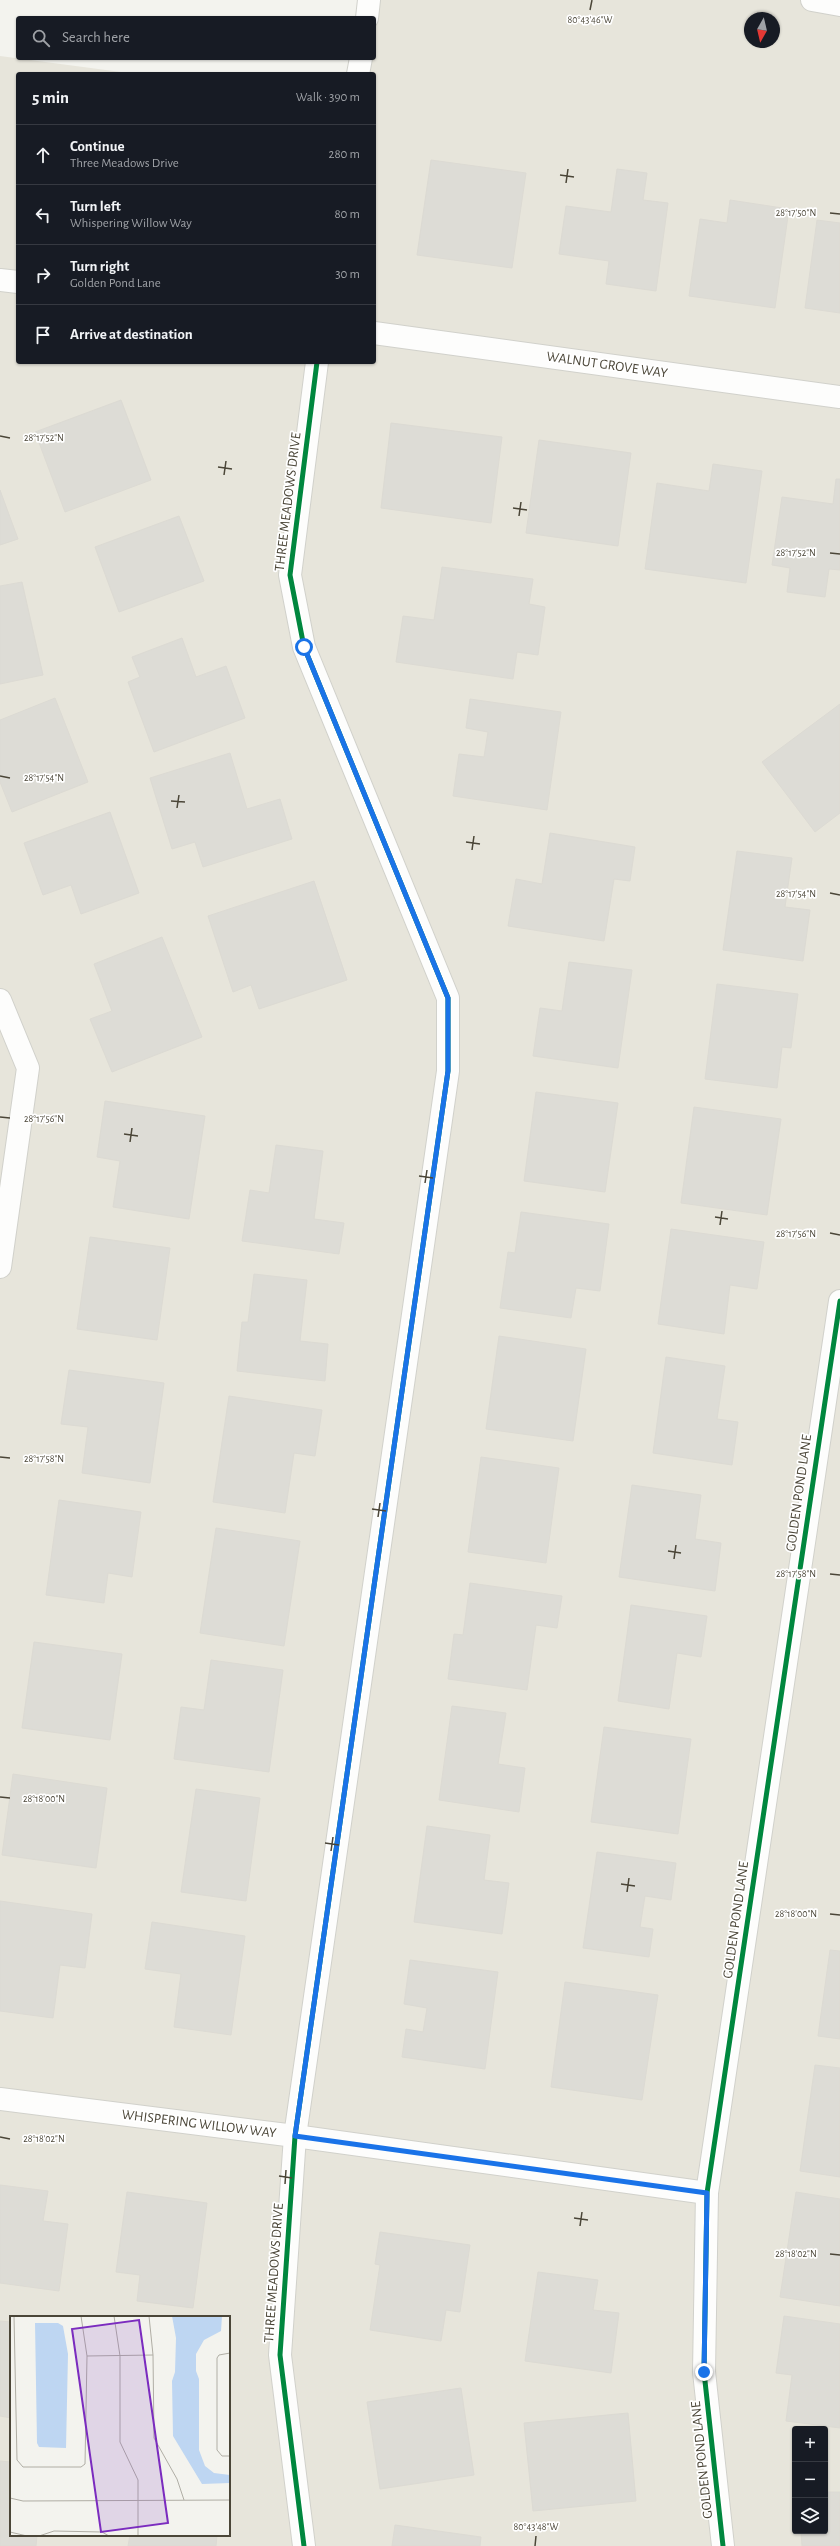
<!DOCTYPE html>
<html lang="en">
<head>
<meta charset="utf-8">
<style>
	:root { --surface:#171b24; --page:#242831; --text:#f1f3f6; --muted:#9ea1a6; --line:#363941 }
	body { margin:0; font-family:"Alegreya Sans",sans-serif; background:var(--page); color:var(--text) }
	.controls { position:absolute; right:12px; bottom:12px; display:grid; overflow:hidden; border-radius:4px; box-shadow:0 1px 3px #0004 }
	.controls button { width:36px; height:36px; display:grid; place-items:center; padding:0; border:0; border-bottom:1px solid var(--line); background:var(--surface); color:var(--text); font:20px sans-serif }
	.compass { position:absolute; left:744px; top:12px; width:36px; height:36px; border-radius:50%; background:var(--surface); box-shadow:0 1px 3px #0004; rotate:188deg }
	.stop { position:absolute; width:12px; height:12px; margin:-9px; border:3px solid #1a73e8; border-radius:50%; background:#fff }
	.stop.end { background:#1a73e8; border-color:#fff; box-shadow:0 1px 4px #0008 }
	.list { margin:0; padding:0; list-style:none }
	h2 { display:flex; justify-content:space-between; align-items:center; height:52px; margin:0; padding:0 16px; font-size:17px }
	h2 small { font-size:13px; font-weight:400; color:var(--muted) }
	.list li { display:grid; grid-template-columns:26px 1fr auto; gap:12px; align-items:center; box-sizing:border-box; height:60px; padding:0 16px; border-top:1px solid var(--line) }
	.list b { display:block; font-size:15px; white-space:nowrap }
	.list p { margin:0; font-size:13px; white-space:nowrap; color:var(--muted) }
	.list em { font-size:13px; font-style:normal; color:var(--muted) }
	.icon { flex:none; width:22px; height:22px; fill:none; stroke:currentColor; stroke-width:2; stroke-linecap:round; stroke-linejoin:round }
	.map { position:relative; flex:none; width:840px; height:2546px; overflow:hidden }
	.search { position:absolute; background:var(--surface); box-shadow:0 1px 3px #0004; left:16px; top:16px; width:360px; height:44px; display:flex; align-items:center; gap:10px; box-sizing:border-box; padding:0 14px; border-radius:4px; color:var(--muted); font-size:15px }
	.panel { position:absolute; background:var(--surface); box-shadow:0 1px 3px #0004; left:16px; top:72px; width:360px; height:292px; border-radius:4px }
	.map>svg:first-child { display:block }
	.residential { fill:#e7e5db; fill-rule:evenodd }
	.building { fill:#dddcd6; stroke:#dcdad3 }
	.lines { fill:none; stroke-linecap:round; stroke-linejoin:round }
	.minor-casing { stroke:#d1d1cb; stroke-width:24 }
	.minor { stroke:#fdfdfc; stroke-width:22 }
	.cycleway-casing { stroke:#fff; stroke-width:8 }
	.cycleway { stroke:#00873e; stroke-width:5 }
	.route { stroke:#1a73e8; stroke-width:5 }
	.ticks { fill:none; stroke:#4b4638; stroke-width:1.5 }
	.labels { text-anchor:middle; dominant-baseline:central; stroke-width:3.5; stroke-linejoin:round; paint-order:stroke }
	.street-label { font-size:14px; fill:#4b4638; stroke:#fff }
	.inset-road { fill:none; stroke:#b0aea5; stroke-width:1 }
	.view { fill:#7b2cbf; fill-opacity:0.15; stroke:#7b2cbf; stroke-width:2 }
	.inset-edge { fill:none; stroke:#4b4638; stroke-width:2 }
	.ticks-label { font-size:10px; text-anchor:middle; fill:#4b4638; stroke:#fff; stroke-width:3.5; stroke-linejoin:round; paint-order:stroke }
</style>
</head>
<body>
<div class="map">
<svg width="840" height="2546" viewBox="0 0 840 2546">
	<rect width="100%" height="100%" fill="#f3f3ee"/>
	<path class="residential" d="M366,0H840V2546H0V56L136,74H18V362H374V74H355L358,58H374V18ZM750,18H774V42H750ZM11,2317H229V2535H11ZM795,2429H825V2531H795Z"/>
	<g class="building">
		<polygon points="431,160 526,173 512,268 417,255"/>
		<polygon points="617,169 647,173 643,200 668,203 656,291 606,284 609,261 559,254 566,206 611,212"/>
		<polygon points="730,200 789,209 775,308 689,296 700,219 727,223"/>
		<polygon points="817,220 840,223 840,313 805,308"/>
		<polygon points="121,400 151,480 65,512 35,432"/>
		<polygon points="391,423 502,437 491,523 381,508"/>
		<polygon points="539,440 631,453 618,546 526,533"/>
		<polygon points="713,464 762,471 746,583 645,569 657,483 709,491"/>
		<polygon points="836,479 840,479 840,570 829,569 825,597 787,592 790,568 772,565 782,497 833,504"/>
		<polygon points="0,490 18,539 0,545"/>
		<polygon points="179,516 204,581 119,612 95,547"/>
		<polygon points="442,567 533,579 529,604 545,607 538,655 517,652 513,679 396,662 403,616 434,620"/>
		<polygon points="22,582 43,675 0,684 0,586"/>
		<polygon points="182,638 196,677 226,666 245,718 154,752 128,682 140,677 132,657"/>
		<polygon points="55,698 88,782 12,812 0,782 0,720"/>
		<polygon points="470,699 561,712 547,810 453,796 459,754 484,757 488,732 466,728"/>
		<polygon points="840,704 840,813 815,832 762,762"/>
		<polygon points="230,753 247,809 280,799 292,839 203,867 195,842 172,849 150,778"/>
		<polygon points="110,812 139,893 81,914 71,885 43,895 24,843"/>
		<polygon points="550,833 635,847 630,881 614,879 604,941 508,926 516,879 542,884"/>
		<polygon points="737,851 792,858 785,907 810,910 803,961 723,950"/>
		<polygon points="314,881 347,980 259,1009 251,985 233,992 208,916"/>
		<polygon points="162,937 202,1037 112,1072 90,1019 112,1011 94,964"/>
		<polygon points="569,962 632,970 618,1068 533,1056 540,1008 562,1011"/>
		<polygon points="717,984 798,994 791,1048 782,1047 777,1088 705,1079"/>
		<polygon points="536,1092 618,1103 605,1192 524,1181"/>
		<polygon points="105,1101 205,1116 189,1219 113,1207 120,1161 97,1157"/>
		<polygon points="694,1107 781,1119 767,1215 681,1203"/>
		<polygon points="276,1145 323,1151 314,1219 344,1223 339,1254 242,1241 250,1190 269,1193"/>
		<polygon points="521,1212 609,1224 600,1291 576,1288 571,1318 500,1308 508,1252 515,1253"/>
		<polygon points="671,1229 764,1242 757,1289 730,1285 724,1334 658,1324"/>
		<polygon points="90,1237 170,1248 157,1340 77,1329"/>
		<polygon points="254,1274 307,1280 300,1341 328,1344 325,1381 237,1371 242,1322 248,1322"/>
		<polygon points="499,1336 586,1349 573,1441 486,1429"/>
		<polygon points="666,1357 725,1366 717,1419 738,1422 732,1465 653,1453"/>
		<polygon points="69,1370 164,1383 150,1483 82,1473 88,1427 61,1424"/>
		<polygon points="229,1396 322,1410 315,1456 294,1453 285,1513 213,1502"/>
		<polygon points="481,1457 559,1468 546,1563 468,1552"/>
		<polygon points="632,1485 701,1495 695,1539 721,1543 715,1591 619,1577"/>
		<polygon points="59,1500 141,1512 132,1577 108,1573 104,1603 46,1595"/>
		<polygon points="216,1528 300,1541 284,1646 200,1633"/>
		<polygon points="470,1583 562,1596 557,1628 536,1625 527,1690 448,1679 454,1634 463,1635"/>
		<polygon points="631,1605 707,1616 701,1657 677,1653 669,1709 618,1701"/>
		<polygon points="34,1642 122,1654 110,1740 22,1728"/>
		<polygon points="211,1660 283,1670 269,1772 174,1759 181,1707 204,1710"/>
		<polygon points="452,1706 506,1713 498,1764 525,1768 519,1812 439,1800"/>
		<polygon points="604,1727 691,1739 678,1834 591,1822"/>
		<polygon points="13,1774 107,1788 96,1868 2,1855"/>
		<polygon points="196,1789 260,1798 246,1901 181,1892"/>
		<polygon points="427,1826 490,1835 484,1880 509,1883 502,1934 414,1922"/>
		<polygon points="597,1852 676,1863 671,1900 645,1896 640,1927 653,1929 649,1957 583,1948"/>
		<polygon points="0,1901 92,1914 85,1968 60,1965 53,2018 0,2011"/>
		<polygon points="152,1922 245,1936 231,2035 174,2027 181,1974 145,1969"/>
		<polygon points="830,1950 840,1951 840,2039 818,2036"/>
		<polygon points="410,1960 498,1972 485,2069 402,2057 406,2029 423,2032 427,2008 404,2004"/>
		<polygon points="565,1982 658,1995 642,2100 551,2087"/>
		<polygon points="815,2065 840,2068 840,2177 800,2171"/>
		<polygon points="0,2185 48,2191 43,2221 68,2224 59,2291 0,2283"/>
		<polygon points="127,2192 207,2203 193,2308 137,2301 140,2275 116,2272"/>
		<polygon points="796,2192 840,2199 840,2306 780,2297"/>
		<polygon points="380,2232 470,2245 460,2312 446,2310 441,2341 370,2330 380,2265 375,2264"/>
		<polygon points="538,2272 598,2280 593,2310 619,2313 611,2373 525,2361"/>
		<polygon points="784,2316 840,2324 840,2428 786,2421 792,2375 776,2373"/>
		<polygon points="0,2321 11,2322 11,2418 0,2416"/>
		<polygon points="461,2388 474,2475 380,2489 367,2402"/>
		<polygon points="628,2413 636,2501 533,2511 524,2423"/>
		<polygon points="0,2461 11,2462 11,2535 37,2535 36,2546 0,2546"/>
		<polygon points="825,2492 840,2492 840,2546 802,2546 801,2531 825,2531"/>
		<polygon points="395,2525 481,2537 480,2546 392,2546"/>
		<polygon points="130,2535 217,2535 216,2546 128,2546"/>
	</g>
	<g class="lines">
		<g class="minor-casing">
			<g id="minor">
				<polyline points="812,0 840,5"/>
				<polyline points="367,18 369,0"/>
				<polyline points="358,74 361,58"/>
				<polyline points="0,280 18,282"/>
				<polyline points="374,333 840,397"/>
				<polyline points="0,1000 28,1068 0,1267"/>
				<polyline points="0,2099 295,2136 707,2193"/>
				<polyline points="304,2546 280,2355 295,2136 448,1071 448,998 304,647 290,575 317,362"/>
				<polyline points="723,2546 704,2372 707,2193 840,1301"/>
			</g>
		</g>
		<use href="#minor" class="minor"/>
		<g class="cycleway-casing">
			<g id="cycleway">
				<polyline points="304,2546 280,2355 295,2136 448,1071 448,998 304,647 290,575 317,362"/>
				<polyline points="723,2546 704,2372 707,2193 840,1301"/>
			</g>
		</g>
		<use href="#cycleway" class="cycleway"/>
	</g>
	<g class="lines">
		<polyline class="route" points="304,647 448,998 448,1071 295,2136 707,2193 704,2372"/>
	</g>
	<path class="ticks" d="M590,10L592,0M560,175L574,177M566,183L568,169M830,213L840,214M0,436L10,438M218,467L232,469M224,475L226,461M513,508L527,510M519,516L521,502M830,553L840,554M0,776L10,778M171,801L185,802M177,808L179,795M466,842L480,844M472,850L474,836M830,893L840,895M0,1117L10,1118M124,1134L138,1136M130,1142L132,1128M419,1176L433,1178M425,1183L427,1170M715,1217L728,1219M720,1225L722,1211M830,1233L840,1235M0,1457L10,1458M372,1509L386,1511M378,1517L380,1503M668,1551L681,1553M674,1559L676,1545M830,1574L840,1575M0,1797L10,1798M325,1843L339,1845M331,1851L333,1837M621,1884L635,1886M627,1892L629,1878M830,1914L840,1915M0,2137L10,2139M279,2176L292,2178M285,2184L286,2170M574,2218L588,2220M580,2226L582,2212M830,2254L840,2255M535,2546L536,2536"/>
	<g class="labels">
		<g class="street-label">
			<text transform="translate(607 365) rotate(8)">WALNUT GROVE WAY</text>
			<text transform="translate(288 502) rotate(-83)">THREE MEADOWS DRIVE</text>
			<text transform="translate(799 1493) rotate(-82)">GOLDEN POND LANE</text>
			<text transform="translate(736 1920) rotate(-82)">GOLDEN POND LANE</text>
			<text transform="translate(199 2124) rotate(7)">WHISPERING WILLOW WAY</text>
			<text transform="translate(274 2273) rotate(-86)">THREE MEADOWS DRIVE</text>
			<text transform="translate(702 2460) rotate(-96)">GOLDEN POND LANE</text>
		</g>
	</g>
	<g transform="translate(10 2316)">
		<rect width="220" height="220" fill="#f3f3ee"/>
		<path d="M162,0H212L211,15L194,24L186,38V55L189,63V134L195,150L204,157L220,159V167L192,168L163,120L162,65L165,56L166,22ZM25,7H48L53,10L58,38L56,132L29,131L27,127Z" fill="#bed6f2"/>
		<path class="inset-road" d="M4,0L7,144L13,151H71L75,148L77,40L71,0M104,0L110,40V126L128,164V220M139,0L143,39L144,122L167,163L174,184M220,37L209,39L207,42V134L212,140H220M77,40L143,39M0,182L13,185L220,184M0,216L17,220M29,220L44,215L92,216L99,220"/>
		<path class="view" d="M129,4L158,207L91,216L62,13Z"/>
		<rect width="220" height="220" class="inset-edge"/>
	</g>
	<g class="ticks-label">
		<text x="590" y="23">80°43'46"W</text>
		<text x="796" y="216">28°17'50"N</text>
		<text x="44" y="441">28°17'52"N</text>
		<text x="796" y="556">28°17'52"N</text>
		<text x="44" y="781">28°17'54"N</text>
		<text x="796" y="897">28°17'54"N</text>
		<text x="44" y="1122">28°17'56"N</text>
		<text x="796" y="1237">28°17'56"N</text>
		<text x="44" y="1462">28°17'58"N</text>
		<text x="796" y="1577">28°17'58"N</text>
		<text x="44" y="1802">28°18'00"N</text>
		<text x="796" y="1917">28°18'00"N</text>
		<text x="44" y="2142">28°18'02"N</text>
		<text x="796" y="2257">28°18'02"N</text>
		<text x="536" y="2530">80°43'48"W</text>
	</g>
</svg>
<div class="controls">
<button>+</button>
<button>−</button>
<button><svg class="icon" aria-label="layers" viewBox="0 0 24 24"><path d="M12 4l9 5-9 5-9-5zM3 14l9 5 9-5"/></svg></button>
</div>
<svg class="compass" viewBox="-18 -18 36 36"><path d="M0-13l5 13h-10z" fill="#e53935"/><path d="M0 13l5-13h-10z" fill="#9ea1a6"/></svg>
<div class="stop" style="left:304px;top:647px"></div>
<div class="stop end" style="left:704px;top:2372px"></div>
<div class="search"><svg class="icon" aria-label="search" viewBox="0 0 24 24"><circle cx="10" cy="10" r="6"/><path d="M15 15l6 6"/></svg>Search here</div>
<section class="panel">
<h2>5 min<small>Walk · 390 m</small></h2>
<ul class="list">
<li><svg class="icon" aria-label="ahead" viewBox="0 0 24 24"><path d="M12 20V5M6 11l6-6 6 6"/></svg><div><b>Continue</b><p>Three Meadows Drive</p></div><em>280 m</em></li>
<li><svg class="icon" aria-label="left" viewBox="0 0 24 24"><path d="M17 20v-9H6M10 6l-5 5 5 5"/></svg><div><b>Turn left</b><p>Whispering Willow Way</p></div><em>80 m</em></li>
<li><svg class="icon" aria-label="right" viewBox="0 0 24 24"><path d="M7 20v-9h11M14 6l5 5-5 5"/></svg><div><b>Turn right</b><p>Golden Pond Lane</p></div><em>30 m</em></li>
<li><svg class="icon" aria-label="arrive" viewBox="0 0 24 24"><path d="M6 21V4h12l-3 4 3 4H6"/></svg><div><b>Arrive at destination</b></div></li>
</ul>
</section>
</div>
</body>
</html>
